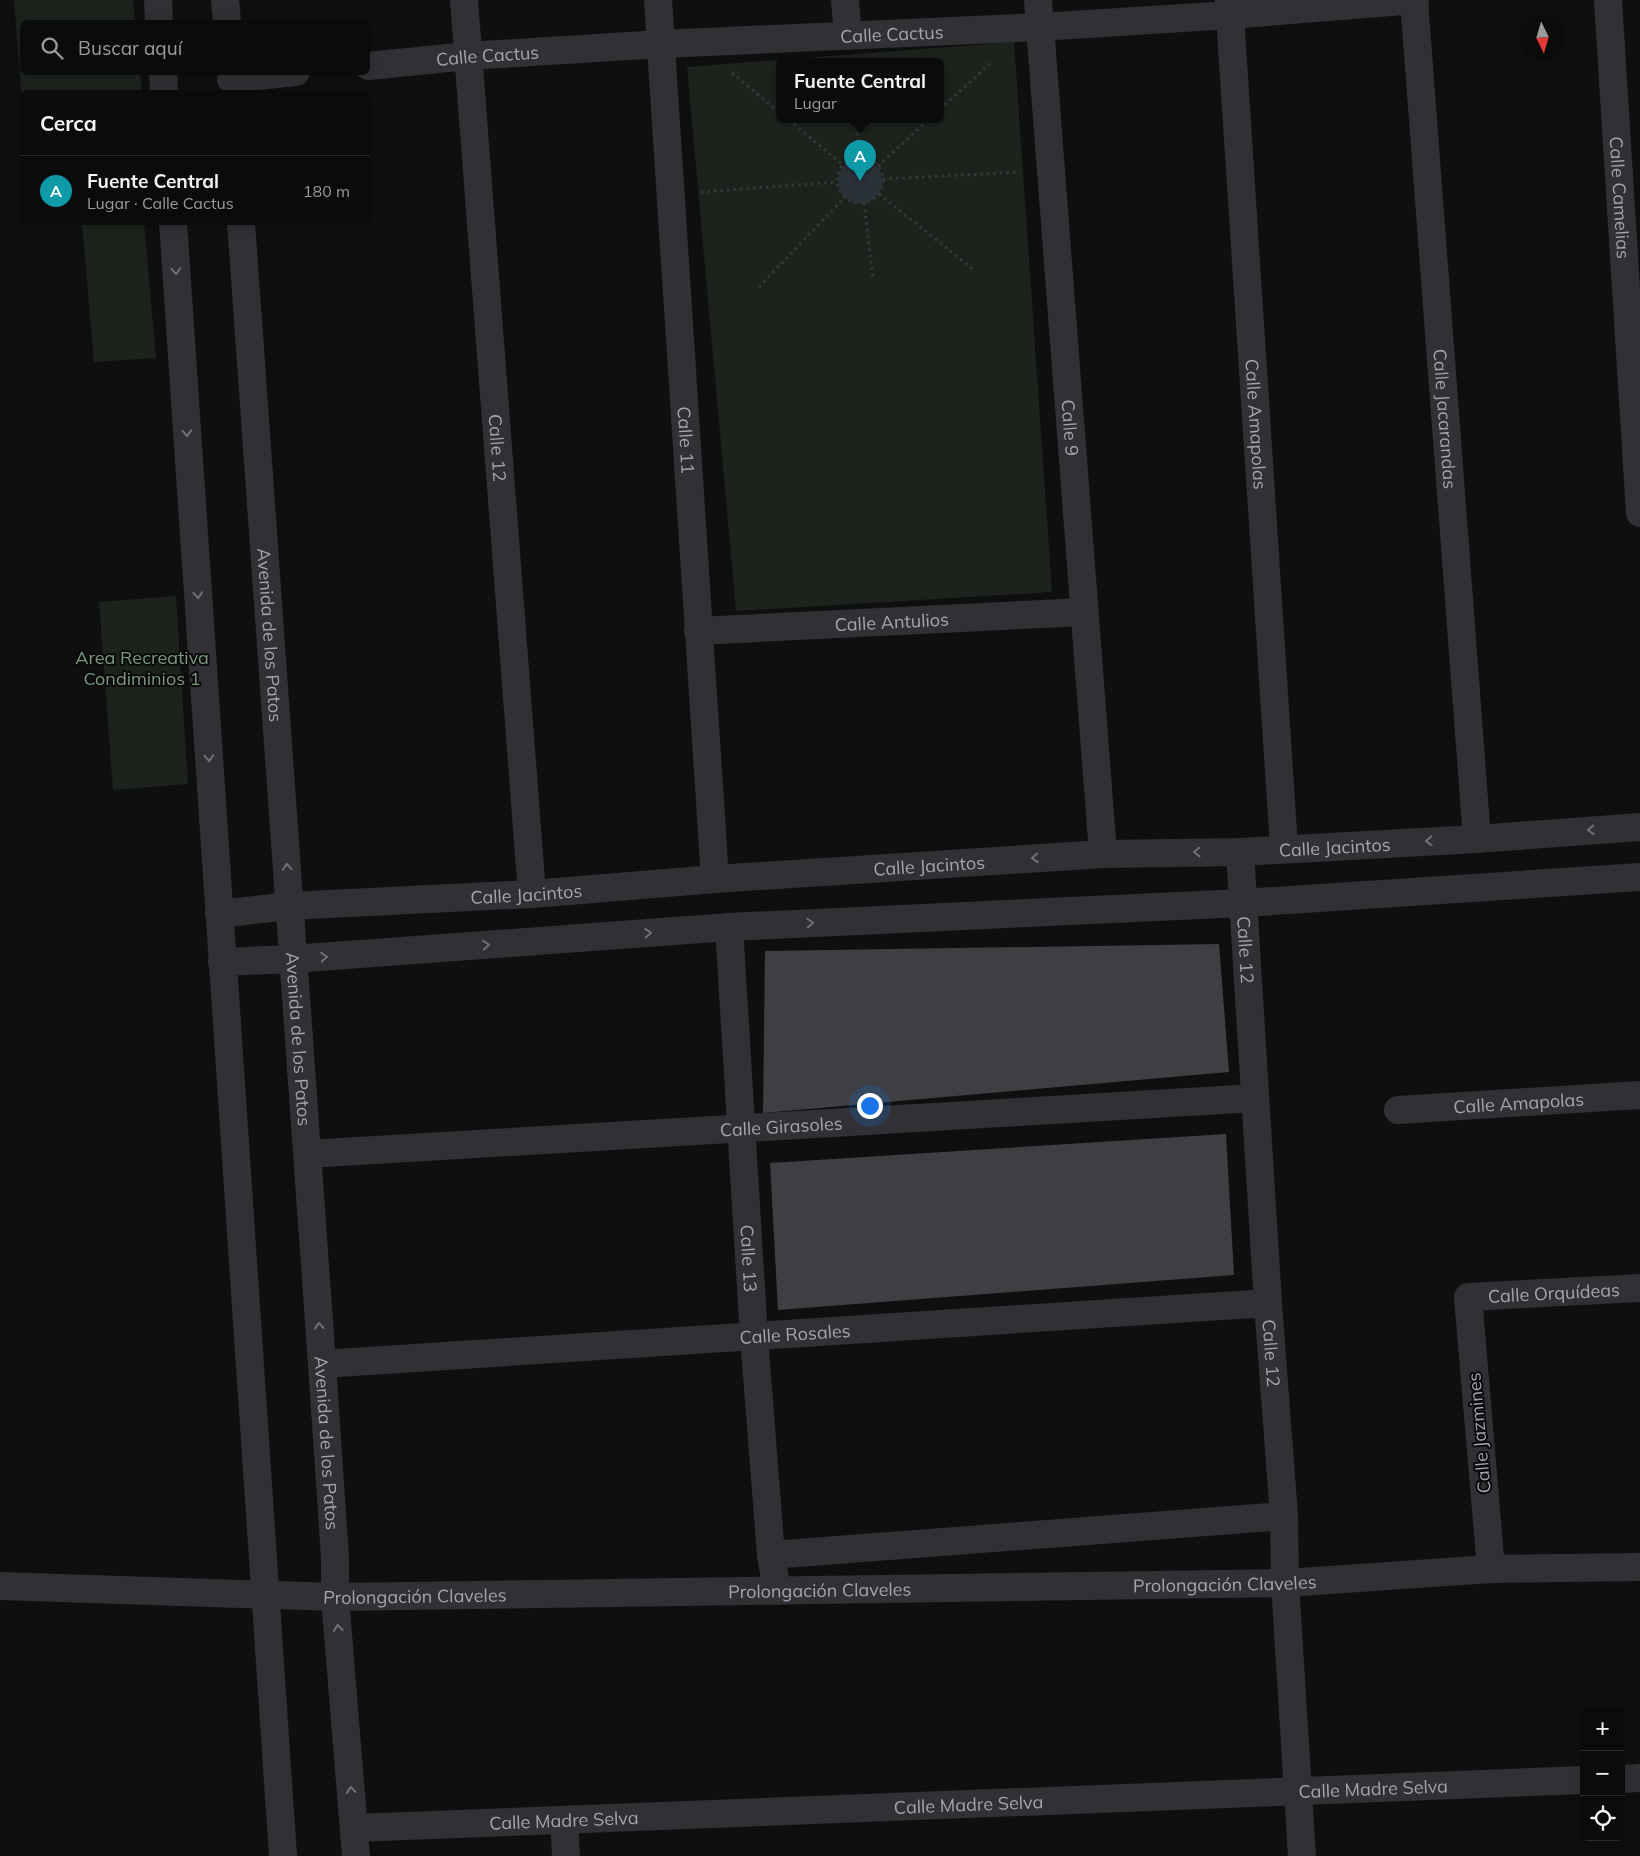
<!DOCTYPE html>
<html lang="es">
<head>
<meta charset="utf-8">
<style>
	:root { --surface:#0b0b0c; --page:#141415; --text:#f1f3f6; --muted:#9a9b9d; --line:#2b2b2d; --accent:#0f766e }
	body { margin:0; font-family:Mulish,sans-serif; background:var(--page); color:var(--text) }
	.controls { position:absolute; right:15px; bottom:15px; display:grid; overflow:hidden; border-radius:8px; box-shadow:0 2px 12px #0003 }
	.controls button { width:45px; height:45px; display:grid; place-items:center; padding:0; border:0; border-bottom:1px solid var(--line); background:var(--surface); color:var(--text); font:25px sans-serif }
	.compass { position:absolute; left:1520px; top:15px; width:45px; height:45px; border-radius:50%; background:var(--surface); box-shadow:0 2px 12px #0003; rotate:175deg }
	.you { position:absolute; left:869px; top:1105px; width:18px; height:18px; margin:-12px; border:4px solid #fff; border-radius:50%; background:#1a73e8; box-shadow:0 0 0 8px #1a73e833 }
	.badge { display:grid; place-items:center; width:32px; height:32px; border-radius:50%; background:var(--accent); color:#fff; font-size:16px; font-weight:700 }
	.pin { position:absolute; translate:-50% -41px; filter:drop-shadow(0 1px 2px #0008) }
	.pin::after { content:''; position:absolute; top:26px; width:18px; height:15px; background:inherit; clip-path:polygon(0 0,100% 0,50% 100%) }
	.popup { position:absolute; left:776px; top:58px; width:168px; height:65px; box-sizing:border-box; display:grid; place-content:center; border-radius:8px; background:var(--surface); filter:drop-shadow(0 1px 4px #0005); font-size:16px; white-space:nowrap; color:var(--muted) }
	.popup b { font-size:19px; color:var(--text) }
	.popup::after { content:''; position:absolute; left:50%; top:100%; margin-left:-10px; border:10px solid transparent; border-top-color:var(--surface) }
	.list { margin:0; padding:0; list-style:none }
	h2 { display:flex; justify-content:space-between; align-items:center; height:65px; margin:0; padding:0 20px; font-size:21px }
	h2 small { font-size:16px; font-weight:400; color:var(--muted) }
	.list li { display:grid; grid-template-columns:32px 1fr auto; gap:15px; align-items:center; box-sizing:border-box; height:70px; padding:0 20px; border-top:1px solid var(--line) }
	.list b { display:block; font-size:19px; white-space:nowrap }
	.list p { margin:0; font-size:16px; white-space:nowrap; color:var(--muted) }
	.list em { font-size:16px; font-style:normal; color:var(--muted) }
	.icon { flex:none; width:28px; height:28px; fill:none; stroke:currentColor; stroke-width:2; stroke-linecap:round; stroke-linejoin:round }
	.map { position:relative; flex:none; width:1640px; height:1856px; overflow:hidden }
	.search { position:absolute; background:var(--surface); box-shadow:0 2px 12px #0003; left:20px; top:20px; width:350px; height:55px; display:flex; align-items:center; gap:12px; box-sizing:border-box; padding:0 18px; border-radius:8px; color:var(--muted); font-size:19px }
	.panel { position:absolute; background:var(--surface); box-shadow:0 2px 12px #0003; left:20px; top:90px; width:350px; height:135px; border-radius:8px }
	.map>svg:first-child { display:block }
	.green { fill:#1c231d; fill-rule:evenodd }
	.water { fill:#2a3137 }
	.building { fill:#3e3f43 }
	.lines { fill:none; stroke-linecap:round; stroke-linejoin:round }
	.path { stroke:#37383c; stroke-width:3; stroke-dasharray:2.5 4; stroke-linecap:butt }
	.minor { stroke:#313135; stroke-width:28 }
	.oneway { stroke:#6f7179 }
	.labels { text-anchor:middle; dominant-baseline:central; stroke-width:4; stroke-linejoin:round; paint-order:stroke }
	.street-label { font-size:18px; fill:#a2a5b0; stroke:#0a0a0b }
	.park-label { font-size:18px; fill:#7a997f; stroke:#0a0a0b }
</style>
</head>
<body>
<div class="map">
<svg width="1640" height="1856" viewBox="0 0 1640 1856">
	<rect width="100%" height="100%" fill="#0f0f10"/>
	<g class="green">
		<polygon points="14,0 133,0 135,22 22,22 22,72 140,73 142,92 22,92 22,100"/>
		<path d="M1014,42L1052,592L736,611L687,67ZM780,62H940V120H780Z"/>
		<polygon points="82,223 144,223 156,358 94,362"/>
		<polygon points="176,596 188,784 113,790 99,602"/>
	</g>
	<circle class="water" cx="860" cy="181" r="22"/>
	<g class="building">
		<polygon points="1219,944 1229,1072 763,1113 765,951"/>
		<polygon points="1226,1134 1234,1275 778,1310 770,1163"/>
	</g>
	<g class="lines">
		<g class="path">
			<polyline points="732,73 780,113"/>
			<polyline points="940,109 993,61"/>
			<polyline points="789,120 843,165"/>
			<polyline points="856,120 859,158"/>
			<circle cx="860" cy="180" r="23"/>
			<polyline points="878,166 928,120"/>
			<polyline points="883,179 1020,172"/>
			<polyline points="701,192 837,182"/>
			<polyline points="879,194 974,270"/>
			<polyline points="864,203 873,278"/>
			<polyline points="759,287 845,197"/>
		</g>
		<g class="minor">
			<polyline points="158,0 159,22"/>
			<polyline points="225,0 227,22"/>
			<path id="s1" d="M464,0L532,894"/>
			<path id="s2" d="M658,0L715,879"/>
			<polyline points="845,0 848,36"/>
			<path id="s3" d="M1038,0L1103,854"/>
			<path id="s4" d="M1229,0L1284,848"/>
			<path id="s5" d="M1414,0L1477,839"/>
			<path id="s6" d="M1608,0L1640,513"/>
			<path id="s7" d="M368,66L468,56L661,44L1040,27L1230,15L1415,0"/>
			<polyline points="163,72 164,92"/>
			<polyline points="231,79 296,72"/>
			<polyline points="173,222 283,1856"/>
			<path id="s8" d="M241,222L322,1364L335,1557V1597L356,1856"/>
			<path id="s9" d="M698,631L1084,612"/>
			<path id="s10" d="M1240,852L1268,1303L1284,1516L1285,1583L1302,1856"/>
			<path id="s11" d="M219,914L289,906L532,894L715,879L1103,854L1240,852L1477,839L1640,827"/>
			<path id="s12" d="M729,927L754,1337L771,1555L777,1591"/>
			<polyline points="222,962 292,959 729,927 1243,903 1640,877"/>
			<path id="s13" d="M1398,1110L1640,1095"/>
			<path id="s14" d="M307,1154L1255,1098"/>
			<path id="s15" d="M322,1364L1268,1303"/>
			<polyline points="771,1555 1284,1516"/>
			<path id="s16" d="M1491,1569L1468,1297L1640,1288"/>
			<path id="s17" d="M0,1586L335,1597L1285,1583L1491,1569L1640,1567"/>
			<polyline points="1621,1779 1640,1778"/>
			<polyline points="564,1820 566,1856"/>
			<path id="s18" d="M354,1828L1584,1780"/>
		</g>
	</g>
	<defs><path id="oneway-chevron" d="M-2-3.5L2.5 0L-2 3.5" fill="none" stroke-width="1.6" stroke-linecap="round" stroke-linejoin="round" transform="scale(1.25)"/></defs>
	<g class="oneway">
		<use href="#oneway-chevron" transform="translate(176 271) rotate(86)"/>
		<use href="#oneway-chevron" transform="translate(187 433) rotate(86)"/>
		<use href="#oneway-chevron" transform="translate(198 595) rotate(86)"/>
		<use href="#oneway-chevron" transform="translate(209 758) rotate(86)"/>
		<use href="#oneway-chevron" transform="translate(1591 830) rotate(176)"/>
		<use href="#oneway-chevron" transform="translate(1429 841) rotate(177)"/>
		<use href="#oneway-chevron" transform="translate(1197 852) rotate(179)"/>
		<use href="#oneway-chevron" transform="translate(1035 858) rotate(176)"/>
		<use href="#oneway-chevron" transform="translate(287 867) rotate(-94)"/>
		<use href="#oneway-chevron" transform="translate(810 923) rotate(-3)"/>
		<use href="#oneway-chevron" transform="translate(648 933) rotate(-4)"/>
		<use href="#oneway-chevron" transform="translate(486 945) rotate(-4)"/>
		<use href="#oneway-chevron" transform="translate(324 957) rotate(-4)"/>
		<use href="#oneway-chevron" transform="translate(319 1326) rotate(-94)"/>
		<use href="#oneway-chevron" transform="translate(338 1628) rotate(-95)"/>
		<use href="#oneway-chevron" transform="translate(351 1790) rotate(-95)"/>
	</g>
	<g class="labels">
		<g class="street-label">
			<text stroke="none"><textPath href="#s7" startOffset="525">Calle Cactus</textPath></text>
			<text stroke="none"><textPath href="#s7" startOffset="120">Calle Cactus</textPath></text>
			<text stroke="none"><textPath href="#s6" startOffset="198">Calle Camelias</textPath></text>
			<text stroke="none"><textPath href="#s5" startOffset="420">Calle Jacarandas</textPath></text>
			<text stroke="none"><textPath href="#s4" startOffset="425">Calle Amapolas</textPath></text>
			<text stroke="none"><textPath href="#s3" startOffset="429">Calle 9</textPath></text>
			<text stroke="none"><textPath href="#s2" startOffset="441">Calle 11</textPath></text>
			<text stroke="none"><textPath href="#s1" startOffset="449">Calle 12</textPath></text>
			<text stroke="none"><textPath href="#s9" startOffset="194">Calle Antulios</textPath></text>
			<text stroke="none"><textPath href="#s8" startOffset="414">Avenida de los Patos</textPath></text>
			<text stroke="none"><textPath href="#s11" startOffset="1118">Calle Jacintos</textPath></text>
			<text stroke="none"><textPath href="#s11" startOffset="712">Calle Jacintos</textPath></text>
			<text stroke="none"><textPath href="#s11" startOffset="308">Calle Jacintos</textPath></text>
			<text stroke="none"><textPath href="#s10" startOffset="98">Calle 12</textPath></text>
			<text stroke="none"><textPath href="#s8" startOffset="819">Avenida de los Patos</textPath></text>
			<text stroke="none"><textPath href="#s13" startOffset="121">Calle Amapolas</textPath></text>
			<text stroke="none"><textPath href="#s14" startOffset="475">Calle Girasoles</textPath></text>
			<text stroke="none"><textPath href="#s12" startOffset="332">Calle 13</textPath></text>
			<text stroke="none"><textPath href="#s16" startOffset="359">Calle Orquídeas</textPath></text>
			<text stroke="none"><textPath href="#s15" startOffset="474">Calle Rosales</textPath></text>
			<text stroke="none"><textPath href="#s10" startOffset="502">Calle 12</textPath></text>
			<text transform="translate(1479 1433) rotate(-95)">Calle Jazmines</text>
			<text stroke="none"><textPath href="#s8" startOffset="1224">Avenida de los Patos</textPath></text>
			<text stroke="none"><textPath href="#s17" startOffset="1225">Prolongación Claveles</textPath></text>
			<text stroke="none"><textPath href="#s17" startOffset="820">Prolongación Claveles</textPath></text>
			<text stroke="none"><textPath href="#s17" startOffset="415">Prolongación Claveles</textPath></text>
			<text stroke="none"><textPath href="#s18" startOffset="1020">Calle Madre Selva</textPath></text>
			<text stroke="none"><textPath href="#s18" startOffset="615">Calle Madre Selva</textPath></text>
			<text stroke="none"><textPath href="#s18" startOffset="210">Calle Madre Selva</textPath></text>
		</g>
		<g class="park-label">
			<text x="142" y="657">Area Recreativa<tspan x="142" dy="21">Condiminios 1</tspan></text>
		</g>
	</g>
</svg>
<div class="controls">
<button>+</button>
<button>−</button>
<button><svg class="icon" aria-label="locate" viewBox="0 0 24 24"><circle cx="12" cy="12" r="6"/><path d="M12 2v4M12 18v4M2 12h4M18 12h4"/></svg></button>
</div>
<svg class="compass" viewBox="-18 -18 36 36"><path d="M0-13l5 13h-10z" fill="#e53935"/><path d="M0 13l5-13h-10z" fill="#9a9b9d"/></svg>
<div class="you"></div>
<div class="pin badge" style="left:860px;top:181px;background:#0f9aa8">A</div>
<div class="popup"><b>Fuente Central</b>Lugar</div>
<div class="search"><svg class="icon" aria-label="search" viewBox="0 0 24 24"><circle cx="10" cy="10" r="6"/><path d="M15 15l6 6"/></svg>Buscar aquí</div>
<section class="panel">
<h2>Cerca<small></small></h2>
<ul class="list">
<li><span class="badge" style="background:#0f9aa8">A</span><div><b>Fuente Central</b><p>Lugar · Calle Cactus</p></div><em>180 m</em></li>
</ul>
</section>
</div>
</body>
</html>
